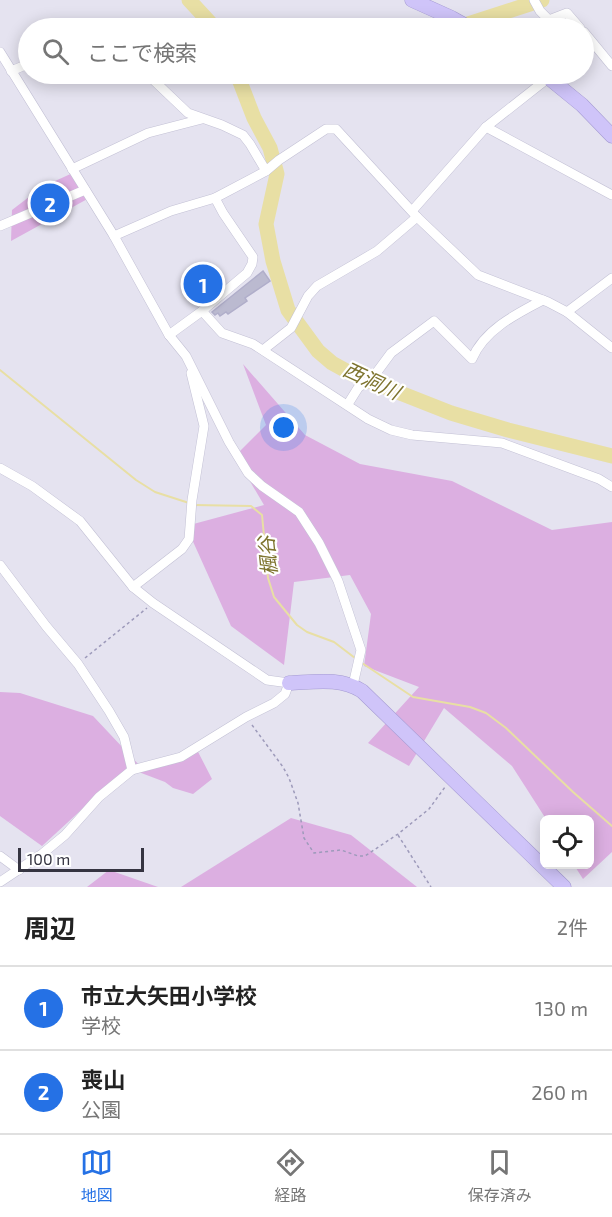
<!DOCTYPE html>
<html lang="ja">
<head>
<meta charset="utf-8">
<style>
	:root { --surface:#fff; --page:#f2f2f2; --text:#222; --muted:#767676; --line:#e0e0e0; --accent:#2571e5 }
	body { margin:0; font-family:"Exo 2","Noto Sans JP",sans-serif; background:var(--page); color:var(--text) }
	.controls { position:absolute; right:18px; bottom:18px; display:grid; overflow:hidden; border-radius:9px; box-shadow:0 3px 15px #0003 }
	.controls button { width:54px; height:54px; display:grid; place-items:center; padding:0; border:0; border-bottom:2px solid var(--line); background:var(--surface); color:var(--text); font:30px sans-serif }
	.scale { position:absolute; left:18px; bottom:15px; width:126px; box-sizing:border-box; padding-left:6px; border:3px solid #353441; border-top:0; font-size:16px; line-height:21px; white-space:nowrap; color:#353441; -webkit-text-stroke:4px #fff; paint-order:stroke }
	.you { position:absolute; left:284px; top:428px; width:21px; height:21px; margin:-15px; border:4px solid #fff; border-radius:50%; background:#1a73e8; box-shadow:0 0 0 9px #1a73e833 }
	.badge { display:grid; place-items:center; width:39px; height:39px; border-radius:50%; background:var(--accent); color:#fff; font-size:20px; font-weight:700 }
	.pin { position:absolute; translate:-50% -50%; border:3px solid #fff; box-shadow:0 2px 6px #0006 }
	.list { margin:0; padding:0; list-style:none }
	h2 { display:flex; justify-content:space-between; align-items:center; height:78px; margin:0; padding:0 24px; font-size:26px }
	h2 small { font-size:20px; font-weight:400; color:var(--muted) }
	.list li { display:grid; grid-template-columns:39px 1fr auto; gap:18px; align-items:center; box-sizing:border-box; height:84px; padding:0 24px; border-top:2px solid var(--line) }
	.list b { display:block; font-size:22px; white-space:nowrap }
	.list p { margin:0; font-size:20px; white-space:nowrap; color:var(--muted) }
	.list em { font-size:20px; font-style:normal; color:var(--muted) }
	.icon { flex:none; width:33px; height:33px; fill:none; stroke:currentColor; stroke-width:2; stroke-linecap:round; stroke-linejoin:round }
	.map { position:relative; flex:none; width:612px; height:887px; overflow:hidden }
	.search { position:absolute; background:var(--surface); box-shadow:0 3px 15px #0003; left:18px; right:18px; top:18px; height:66px; display:flex; align-items:center; gap:15px; box-sizing:border-box; padding:0 21px; border-radius:33px; color:var(--muted); font-size:22px }
	.sheet { height:246px; background:var(--surface) }
	nav { display:flex; justify-content:space-around; align-items:center; box-sizing:border-box; height:84px; border-top:2px solid var(--line); background:var(--surface); font-size:16px; color:var(--muted) }
	nav a { display:grid; justify-items:center; gap:3px }
	nav .on { color:var(--accent) }
	.map>svg:first-child { display:block }
	.green { fill:#dcafe1 }
	.lines { fill:none; stroke-linecap:round; stroke-linejoin:round }
	.stream { stroke:#e8dfa4; stroke-width:2 }
	.river { stroke:#e8dfa4; stroke-width:15 }
	.building { fill:#bbbad0; stroke:#b0aeca; stroke-width:1.5 }
	.street-casing { stroke:#c3c1d5; stroke-width:10 }
	.secondary-casing { stroke:#a59bd2; stroke-width:15 }
	.path { stroke:#9d9aba; stroke-width:1.5; stroke-dasharray:3 3; stroke-linecap:butt }
	.street { stroke:#fff; stroke-width:9 }
	.secondary { stroke:#cfc4f9; stroke-width:14 }
	.labels { text-anchor:middle; dominant-baseline:central; stroke-width:4.5; stroke-linejoin:round; paint-order:stroke }
	.water-label { font-size:20px; font-style:italic; fill:#7e742e; stroke:#fff }
</style>
</head>
<body>
<div class="map">
<svg width="612" height="887" viewBox="0 0 612 887">
	<rect width="100%" height="100%" fill="#e5e3f0"/>
	<g class="green">
		<polygon points="77,171 91,197 11,241 12,210 42,187"/>
		<polygon points="243,364 305,435 360,464 452,481 552,530 612,522 612,852 583,879 574,865 590,864 590,820 546,819 512,766 444,708 409,766 368,743 419,687 364,666 371,614 350,575 294,582 284,665 231,626 186,526 264,505 235,456 266,425"/>
		<polygon points="0,692 20,693 93,716 141,767 117,777 42,846 0,816"/>
		<polygon points="195,746 212,779 193,794 173,788 165,782 136,771 179,755"/>
		<polygon points="291,818 351,835 417,887 181,887"/>
		<polygon points="109,870 158,887 87,887"/>
	</g>
	<g class="lines">
		<g class="stream">
			<polyline points="0,370 136,480 155,492 189,503"/>
			<polyline points="194,505 251,506 262,515 268,578 274,597 297,625 307,632 334,642 355,658"/>
			<polyline points="362,663 413,697 470,707 486,713 506,728 573,792 612,826"/>
		</g>
		<g class="river">
			<polyline points="189,0 215,28"/>
			<polyline points="456,28 542,0"/>
			<polyline points="237,74 254,118 270,148 277,174 266,224 273,261 288,310 318,351 332,363 352,374 451,413 508,430 612,456"/>
		</g>
	</g>
	<polygon class="building" points="263,271 270,281 245,298 247,301 228,314 226,312 220,316 218,313 215,315 212,312"/>
	<g class="lines">
		<g class="street-casing">
			<g id="street">
				<polyline points="534,0 540,11 549,20 567,13 580,28"/>
				<polyline points="94,28 98,28"/>
				<polyline points="584,32 612,66"/>
				<polyline points="0,52 114,236 169,335 186,356 229,442 248,473 262,486 299,512 319,543 338,581 361,650 353,685"/>
				<polyline points="584,53 594,45"/>
				<polyline points="11,71 28,64"/>
				<polyline points="147,74 188,113 222,125 243,135 250,144 266,171"/>
				<polyline points="486,127 612,195"/>
				<polyline points="72,169 148,133 202,119"/>
				<polyline points="412,211 486,127 552,75"/>
				<polyline points="0,226 85,190"/>
				<polyline points="114,236 171,211 215,198 266,171 279,160 326,129 336,129 417,217 478,275 548,302 567,312 612,348"/>
				<polyline points="202,311 222,333 253,344 368,419 391,430 412,435 502,443 599,479 612,487"/>
				<polyline points="567,312 612,278"/>
				<polyline points="169,335 202,311 247,273 252,264 253,257 223,213 215,198"/>
				<polyline points="263,350 291,328 308,296 317,286 377,251 417,217"/>
				<path d="M348,404L358,388L374,376L391,353L434,321L472,359C484,330 516,314 543,300"/>
				<polyline points="0,468 32,486 80,521 133,587 153,603 267,680 289,683 285,694 274,703 246,717 181,757 132,770 99,797 65,835 42,854 0,882"/>
				<polyline points="0,565 46,626 78,664 109,711 124,737 132,770"/>
				<polyline points="133,587 182,549 189,539 192,500 204,426 191,373"/>
				<polyline points="0,856 19,870"/>
			</g>
		</g>
		<g class="secondary-casing">
			<g id="secondary">
				<polyline points="412,0 452,18 470,28"/>
				<polyline points="544,74 582,105 612,136"/>
				<path d="M289,683C314,682 340,677 362,691L564,887"/>
			</g>
		</g>
		<g class="path">
			<polyline points="85,658 147,608"/>
			<polyline points="252,725 283,767 289,778 298,803 304,838 314,853 341,850 358,856 365,856 398,834 429,809 445,787"/>
			<polyline points="398,835 431,887"/>
		</g>
		<use href="#street" class="street"/>
		<use href="#secondary" class="secondary"/>
	</g>
	<g class="labels">
		<g class="water-label">
			<text transform="translate(372 380) rotate(25)">西洞川</text>
			<text transform="translate(267 556) rotate(-96)">楓谷</text>
		</g>
	</g>
</svg>
<div class="controls">
<button><svg class="icon" aria-label="locate" viewBox="0 0 24 24"><circle cx="12" cy="12" r="6"/><path d="M12 2v4M12 18v4M2 12h4M18 12h4"/></svg></button>
</div>
<div class="scale">100 m</div>
<div class="you"></div>
<div class="pin badge" style="left:203px;top:284px">1</div>
<div class="pin badge" style="left:50px;top:203px">2</div>
<div class="search"><svg class="icon" aria-label="search" viewBox="0 0 24 24"><circle cx="10" cy="10" r="6"/><path d="M15 15l6 6"/></svg>ここで検索</div>
</div>
<section class="sheet">
<h2>周辺<small>2件</small></h2>
<ul class="list">
<li><span class="badge">1</span><div><b>市立大矢田小学校</b><p>学校</p></div><em>130 m</em></li>
<li><span class="badge">2</span><div><b>喪山</b><p>公園</p></div><em>260 m</em></li>
</ul>
</section>
<nav>
<a class="on"><svg class="icon" aria-label="map" viewBox="0 0 24 24"><path d="M3 6l6-2 6 2 6-2v14l-6 2-6-2-6 2zM9 4v14M15 6v14"/></svg>地図</a>
<a><svg class="icon" aria-label="directions" viewBox="0 0 24 24"><path d="M12 3l9 9-9 9-9-9zM9 14v-3h6M13 9l2 2-2 2"/></svg>経路</a>
<a><svg class="icon" aria-label="saved" viewBox="0 0 24 24"><path d="M7 4h10v16l-5-4-5 4z"/></svg>保存済み</a>
</nav>
</body>
</html>
